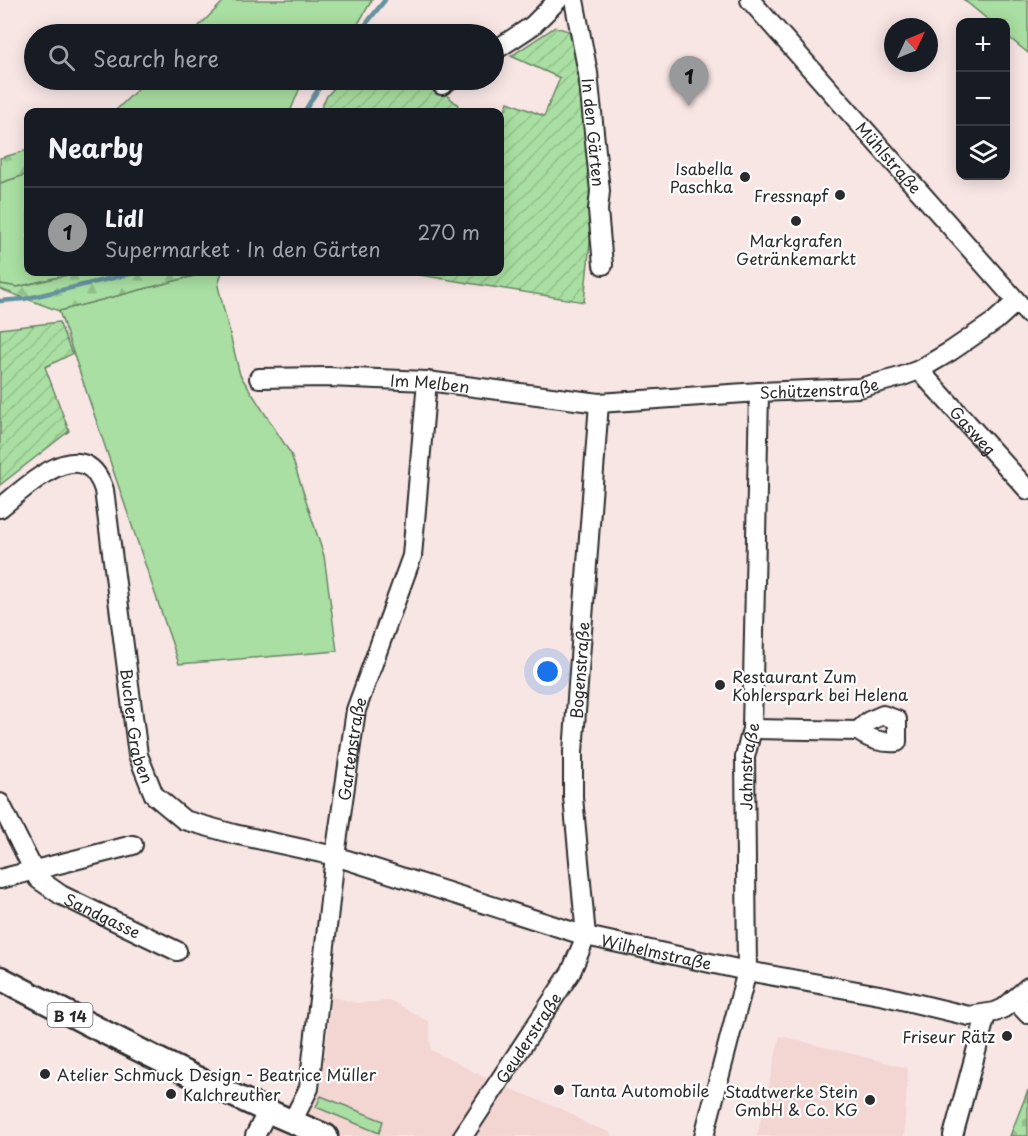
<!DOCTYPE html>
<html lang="en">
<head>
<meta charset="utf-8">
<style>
	:root { --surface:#171b24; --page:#20242c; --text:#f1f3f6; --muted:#9ea1a6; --line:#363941; --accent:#98999b }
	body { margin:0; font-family:"Playpen Sans",sans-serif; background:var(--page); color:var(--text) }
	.controls { position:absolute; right:18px; top:18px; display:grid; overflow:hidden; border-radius:12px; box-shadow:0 3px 15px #0003 }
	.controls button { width:54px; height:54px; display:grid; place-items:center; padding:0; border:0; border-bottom:2px solid var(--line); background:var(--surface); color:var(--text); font:30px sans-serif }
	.compass { position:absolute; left:884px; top:18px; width:54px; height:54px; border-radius:50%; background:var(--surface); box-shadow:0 3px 15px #0003; rotate:46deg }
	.you { position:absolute; left:548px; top:672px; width:21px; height:21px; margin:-15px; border:4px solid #fff; border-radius:50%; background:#1a73e8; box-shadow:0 0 0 9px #1a73e833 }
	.badge { display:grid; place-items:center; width:39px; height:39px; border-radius:50%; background:var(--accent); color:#111; font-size:20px; font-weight:700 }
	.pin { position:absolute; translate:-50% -50px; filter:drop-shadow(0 2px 3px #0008) }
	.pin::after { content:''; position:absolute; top:32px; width:21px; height:18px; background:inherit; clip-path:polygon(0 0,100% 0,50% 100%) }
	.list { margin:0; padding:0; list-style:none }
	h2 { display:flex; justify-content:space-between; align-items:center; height:78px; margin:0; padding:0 24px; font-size:26px }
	h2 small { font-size:20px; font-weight:400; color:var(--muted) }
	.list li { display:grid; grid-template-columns:39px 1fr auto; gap:18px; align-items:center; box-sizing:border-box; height:90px; padding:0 24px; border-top:2px solid var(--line) }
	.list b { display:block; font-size:22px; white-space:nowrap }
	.list p { margin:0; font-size:20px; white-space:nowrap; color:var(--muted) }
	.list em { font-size:20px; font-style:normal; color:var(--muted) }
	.icon { flex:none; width:33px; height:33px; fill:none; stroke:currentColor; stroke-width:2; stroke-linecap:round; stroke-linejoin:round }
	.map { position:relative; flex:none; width:1028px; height:1136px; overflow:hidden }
	.search { position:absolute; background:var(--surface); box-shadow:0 3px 15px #0003; left:24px; top:24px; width:480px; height:66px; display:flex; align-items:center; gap:15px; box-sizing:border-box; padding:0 21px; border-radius:33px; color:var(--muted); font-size:22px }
	.panel { position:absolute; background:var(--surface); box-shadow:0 3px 15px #0003; left:24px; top:108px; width:480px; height:168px; border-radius:12px }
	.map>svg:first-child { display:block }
	.built { fill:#f3d5d2 }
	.grass { fill:#a9dfa2; stroke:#6a8566; stroke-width:1.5 }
	.forest { fill:url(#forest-firs); stroke:#6a8566; stroke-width:1.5 }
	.cemetery { fill:url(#cemetery-stones); stroke:#6a8566; stroke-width:1.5 }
	.garden { fill:url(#garden-furrows); stroke:#6a8566; stroke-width:1.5 }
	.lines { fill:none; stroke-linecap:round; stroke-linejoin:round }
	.stream { stroke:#6692a0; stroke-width:4.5 }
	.minor-casing { stroke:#2b2b2b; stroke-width:22 }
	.major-casing { stroke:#2b2b2b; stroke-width:27 }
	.minor { stroke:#fff; stroke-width:18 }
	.major { stroke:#fff; stroke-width:22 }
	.poi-dot { fill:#2b2b2b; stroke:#fff; stroke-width:2 }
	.labels { text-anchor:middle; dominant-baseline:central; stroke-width:4.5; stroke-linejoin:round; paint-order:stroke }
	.shield { fill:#fff; stroke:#6b6b6b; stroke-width:1.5 }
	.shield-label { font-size:15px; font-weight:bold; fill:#2b2b2b }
	.street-label { font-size:16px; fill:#2b2b2b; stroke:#fff }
	.poi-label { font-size:16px; fill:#2b2b2b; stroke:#fff; text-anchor:end }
</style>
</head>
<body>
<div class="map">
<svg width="1028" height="1136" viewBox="0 0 1028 1136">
	<defs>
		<pattern id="forest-firs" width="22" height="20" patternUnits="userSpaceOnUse" patternTransform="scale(1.5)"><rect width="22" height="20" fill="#a9dfa2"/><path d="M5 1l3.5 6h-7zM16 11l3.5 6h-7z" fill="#92c08c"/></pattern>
		<pattern id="cemetery-stones" width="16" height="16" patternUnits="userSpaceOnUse" patternTransform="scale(1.5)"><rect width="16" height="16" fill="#a9dfa2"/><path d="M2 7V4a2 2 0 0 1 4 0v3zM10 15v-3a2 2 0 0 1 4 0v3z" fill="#92c08c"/></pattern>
		<pattern id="garden-furrows" width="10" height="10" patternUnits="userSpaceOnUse" patternTransform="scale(1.5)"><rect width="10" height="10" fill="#a9dfa2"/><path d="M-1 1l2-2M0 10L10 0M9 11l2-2" fill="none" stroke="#92c08c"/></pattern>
	</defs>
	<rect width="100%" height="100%" fill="#f8e6e5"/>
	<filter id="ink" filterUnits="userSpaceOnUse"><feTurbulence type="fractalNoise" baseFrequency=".0167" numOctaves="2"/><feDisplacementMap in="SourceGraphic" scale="12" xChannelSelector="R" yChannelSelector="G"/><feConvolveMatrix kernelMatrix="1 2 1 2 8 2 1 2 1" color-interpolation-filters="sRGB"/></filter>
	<g filter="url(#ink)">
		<g class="built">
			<polygon points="332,997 357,1003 392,1001 429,1022 431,1050 492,1081 568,1112 587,1124 609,1132 613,1136 256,1136 269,1109 321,1090"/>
			<polygon points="780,1036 908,1068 904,1136 757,1136"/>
		</g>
		<g class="grass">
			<polygon points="225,0 372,0 358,24 345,34 191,34"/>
			<polygon points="964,0 1028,0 1028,53 1006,35 1006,22 991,22"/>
			<polygon points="147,80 303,80 290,112 114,112"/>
			<polygon points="28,174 28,272 80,272 17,287 0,284 0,183"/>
			<polygon points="209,272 222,272 218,286 240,375 291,454 324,556 337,651 179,664 59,311"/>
			<polygon points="321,1096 383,1121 379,1133 316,1107"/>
		</g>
		<g class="forest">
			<polygon points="28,150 28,174 0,183 0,158"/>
			<polygon points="80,272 209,272 59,311 0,289 0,284 18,287"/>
		</g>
		<polygon class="cemetery" points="1028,1090 1028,1136 1010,1136"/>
		<g class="garden">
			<polygon points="555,27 572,32 585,109 594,203 584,302 402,272 500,272 500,123 508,102 544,116 560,78 511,56"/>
			<polygon points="341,80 430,80 458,105 455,112 319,112 327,96"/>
			<polygon points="59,322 72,354 45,367 69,431 0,485 0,329"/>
		</g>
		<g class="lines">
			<g class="stream">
				<polyline points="358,34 385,0"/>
				<polyline points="304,112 324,80"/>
				<polyline points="0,301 24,299 138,272"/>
			</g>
			<g class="minor-casing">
				<g id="minor">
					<path id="s1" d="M574,0L588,73L600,191L598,210L603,265"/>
					<path id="s2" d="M750,0L1028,314"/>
					<polyline points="494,51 532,26 558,0"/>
					<polyline points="442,85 449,80"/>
					<path id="s3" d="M919,370L1028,490"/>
					<path id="s4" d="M259,378L328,377L427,381L599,403L759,392L859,388L900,377L919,370L951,351L995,321L1016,302"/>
					<path id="s5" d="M0,508C28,486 84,429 104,490L138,755L154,795L184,820L234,834L335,856L586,936L747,971L885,996L969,1016L995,1012L1004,1008L1028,987"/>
					<path d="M752,729L858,731C871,740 882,743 897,742V720L883,715L869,721L858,731"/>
					<path id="s6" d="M0,803L38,879L61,895L177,951"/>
					<polyline points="0,879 133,845"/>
					<polyline points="1014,999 1028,1014"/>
					<path id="s7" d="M292,1122L309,1088L335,856L356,710L412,556L427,381"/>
					<polyline points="255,1136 267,1112"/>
					<path id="s8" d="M463,1136L571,972L586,936L573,797V752L599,403"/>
					<path id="s9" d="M704,1136L747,971L745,757L752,729L759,392"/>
					<polyline points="953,1136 986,1015"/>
				</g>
			</g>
			<g class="major-casing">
				<path id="major" d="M0,978C107,1034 214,1090 326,1136"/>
			</g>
			<use href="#minor" class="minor"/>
			<use href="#major" class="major"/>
		</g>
	</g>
	<g class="poi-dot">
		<circle cx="745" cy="177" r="6"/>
		<circle cx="840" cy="195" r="6"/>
		<circle cx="796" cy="221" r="6"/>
		<circle cx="720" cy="685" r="6"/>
		<circle cx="1007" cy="1036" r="6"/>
		<circle cx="45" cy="1074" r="6"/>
		<circle cx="559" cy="1090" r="6"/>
		<circle cx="171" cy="1094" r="6"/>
		<circle cx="870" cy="1100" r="6"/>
	</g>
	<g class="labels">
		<rect class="shield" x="47.5" y="1003" width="45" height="24" rx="4.5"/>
		<g class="shield-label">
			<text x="70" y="1015">B 14</text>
		</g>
		<g class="street-label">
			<text stroke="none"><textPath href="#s1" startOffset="134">In den Gärten</textPath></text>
			<text stroke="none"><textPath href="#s2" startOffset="210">Mühlstraße</textPath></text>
			<text stroke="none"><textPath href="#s4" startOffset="171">Im Melben</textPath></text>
			<text stroke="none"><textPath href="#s4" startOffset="562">Schützenstraße</textPath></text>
			<text stroke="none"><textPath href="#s3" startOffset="81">Gasweg</textPath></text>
			<text stroke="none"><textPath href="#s8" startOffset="502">Bogenstraße</textPath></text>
			<text stroke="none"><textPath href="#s5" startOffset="370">Bucher Graben</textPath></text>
			<text stroke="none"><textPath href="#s7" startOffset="380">Gartenstraße</textPath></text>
			<text stroke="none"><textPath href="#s9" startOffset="375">Jahnstraße</textPath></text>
			<text stroke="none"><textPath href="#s6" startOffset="159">Sandgasse</textPath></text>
			<text stroke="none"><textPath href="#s5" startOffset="972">Wilhelmstraße</textPath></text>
			<text stroke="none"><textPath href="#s8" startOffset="118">Geuderstraße</textPath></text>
		</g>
		<g class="poi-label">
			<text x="733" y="168">Isabella<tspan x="733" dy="18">Paschka</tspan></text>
			<text x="828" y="195">Fressnapf</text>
			<text x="796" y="240" text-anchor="middle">Markgrafen<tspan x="796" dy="18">Getränkemarkt</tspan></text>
			<text x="732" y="676" text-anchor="start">Restaurant Zum<tspan x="732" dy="18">Kohlerspark bei Helena</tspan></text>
			<text x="995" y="1036">Friseur Rätz</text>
			<text x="57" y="1074" text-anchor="start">Atelier Schmuck Design - Beatrice Müller</text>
			<text x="571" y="1090" text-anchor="start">Tanta Automobile</text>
			<text x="858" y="1091">Stadtwerke Stein<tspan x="858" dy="18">GmbH &amp; Co. KG</tspan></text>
			<text x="183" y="1094" text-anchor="start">Kalchreuther</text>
		</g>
	</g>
</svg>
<div class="controls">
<button>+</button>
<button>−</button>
<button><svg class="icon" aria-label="layers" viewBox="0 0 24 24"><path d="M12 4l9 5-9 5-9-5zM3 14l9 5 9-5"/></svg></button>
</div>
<svg class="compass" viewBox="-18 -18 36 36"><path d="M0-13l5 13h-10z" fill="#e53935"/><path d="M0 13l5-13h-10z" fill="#9ea1a6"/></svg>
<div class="you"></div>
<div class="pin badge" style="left:689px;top:106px">1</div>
<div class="search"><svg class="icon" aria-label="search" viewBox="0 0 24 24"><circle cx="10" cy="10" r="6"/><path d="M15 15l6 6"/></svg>Search here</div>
<section class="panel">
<h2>Nearby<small></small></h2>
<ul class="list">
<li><span class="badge">1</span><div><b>Lidl</b><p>Supermarket · In den Gärten</p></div><em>270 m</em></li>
</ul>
</section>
</div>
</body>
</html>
